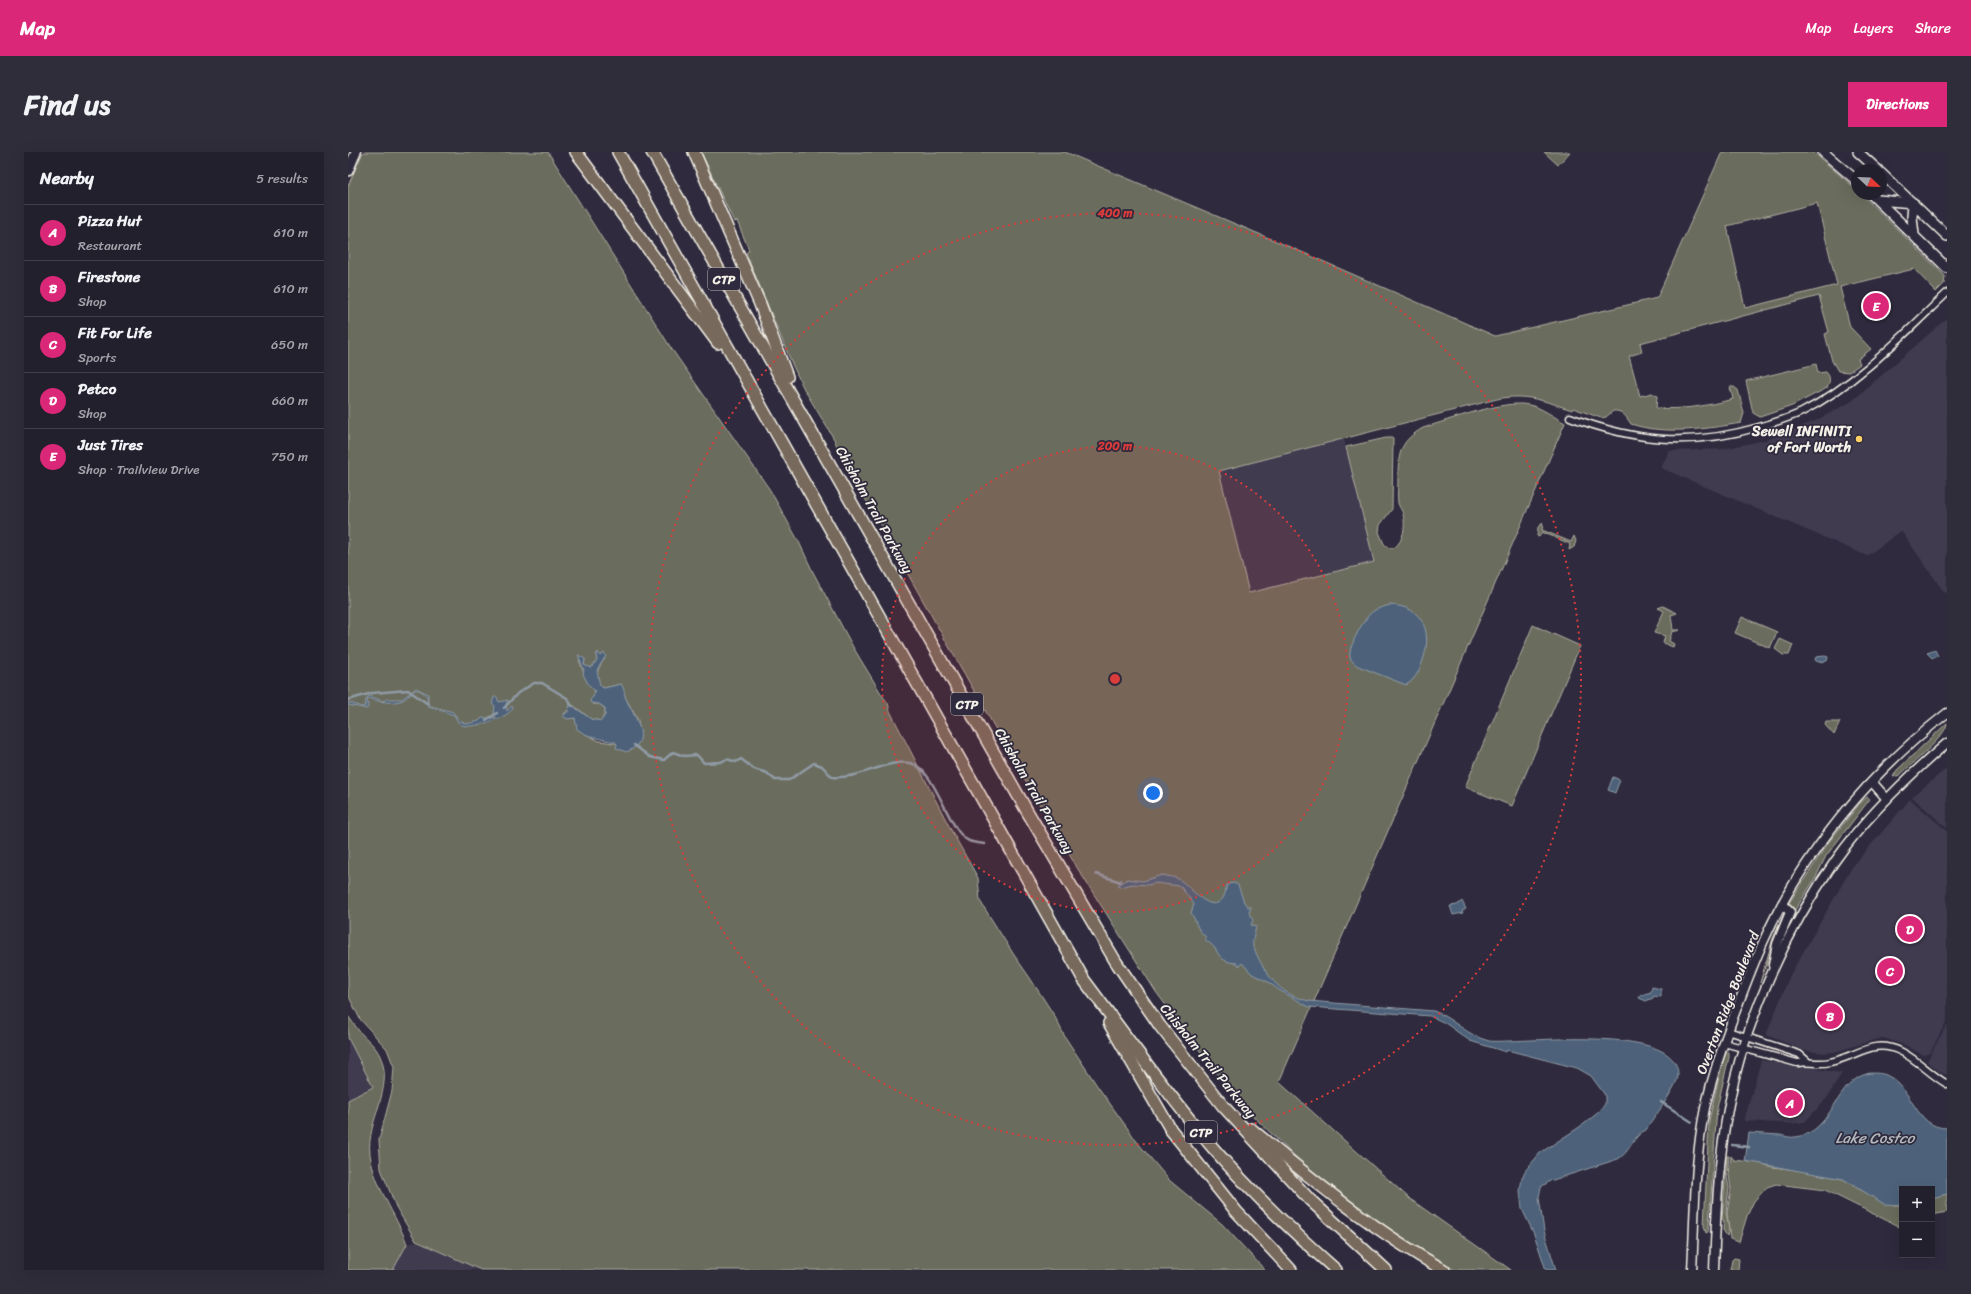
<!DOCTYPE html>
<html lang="en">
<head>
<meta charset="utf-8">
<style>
	:root { --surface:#23202e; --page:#2f2d3a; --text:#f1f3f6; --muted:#a3a3aa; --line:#403e4a; --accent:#db2777 }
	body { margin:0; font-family:Sriracha,sans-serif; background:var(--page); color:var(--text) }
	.controls { position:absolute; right:12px; bottom:12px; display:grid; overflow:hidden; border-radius:0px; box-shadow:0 4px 16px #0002 }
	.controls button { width:36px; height:36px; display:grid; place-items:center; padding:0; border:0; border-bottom:1px solid var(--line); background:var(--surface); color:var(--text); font:20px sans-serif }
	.compass { position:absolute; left:1503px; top:12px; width:36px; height:36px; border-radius:50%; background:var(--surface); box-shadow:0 4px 16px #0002; rotate:113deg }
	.you { position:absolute; left:805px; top:641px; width:14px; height:14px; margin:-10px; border:3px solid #fff; border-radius:50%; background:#1a73e8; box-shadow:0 0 0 6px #1a73e833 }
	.badge { display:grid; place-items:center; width:26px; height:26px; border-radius:50%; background:var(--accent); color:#fff; font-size:13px; font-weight:700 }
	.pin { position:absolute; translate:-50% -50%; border:2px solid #fff; box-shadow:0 1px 4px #0006 }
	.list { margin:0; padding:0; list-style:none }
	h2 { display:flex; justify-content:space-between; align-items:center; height:52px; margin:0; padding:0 16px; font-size:17px }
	h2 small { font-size:13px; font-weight:400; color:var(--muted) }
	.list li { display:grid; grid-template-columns:26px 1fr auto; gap:12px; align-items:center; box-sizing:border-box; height:56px; padding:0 16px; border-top:1px solid var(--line) }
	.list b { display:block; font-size:15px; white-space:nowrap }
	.list p { margin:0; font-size:13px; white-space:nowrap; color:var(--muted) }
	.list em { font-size:13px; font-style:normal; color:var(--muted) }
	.map { position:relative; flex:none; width:1599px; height:1118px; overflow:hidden; border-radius:0px }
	header { display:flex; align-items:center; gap:24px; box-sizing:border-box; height:56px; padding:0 20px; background:var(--accent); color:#fff }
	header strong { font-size:19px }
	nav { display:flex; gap:22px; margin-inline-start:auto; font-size:14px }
	.intro { display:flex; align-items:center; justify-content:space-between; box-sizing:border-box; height:96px; padding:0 24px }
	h1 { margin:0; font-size:28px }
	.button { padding:10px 18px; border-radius:0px; background:var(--accent); color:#fff; font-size:14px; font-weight:700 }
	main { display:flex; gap:24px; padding:0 24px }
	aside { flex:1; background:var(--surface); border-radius:0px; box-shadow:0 4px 16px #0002 }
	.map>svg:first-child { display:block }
	.built { fill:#3f3a50 }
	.green { fill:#6b6c5d; stroke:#b0aea2; fill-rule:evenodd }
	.water { fill:#4e627a; stroke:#909ba6 }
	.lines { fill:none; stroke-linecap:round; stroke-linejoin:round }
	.stream { stroke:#909ba6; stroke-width:2.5 }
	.minor-casing { stroke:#f4f1e8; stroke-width:9 }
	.tertiary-casing { stroke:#f4f1e8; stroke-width:11 }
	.secondary-casing { stroke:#f4f1e8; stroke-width:12 }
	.motorway-casing { stroke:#f4f1e8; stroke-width:14 }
	.minor { stroke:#2f2a3d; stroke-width:6 }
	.tertiary { stroke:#2f2a3d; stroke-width:8 }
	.secondary { stroke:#2f2a3d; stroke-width:9 }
	.motorway { stroke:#77695c; stroke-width:11 }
	.ring { fill:none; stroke:#d93c3b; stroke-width:2; stroke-dasharray:2 4 }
	.poi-dot { fill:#ffd166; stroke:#2f2a3d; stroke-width:1.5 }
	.labels { text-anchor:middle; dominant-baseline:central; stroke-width:3.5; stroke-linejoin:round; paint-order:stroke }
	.shield { fill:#2f2a3d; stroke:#b9b5b5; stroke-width:1 }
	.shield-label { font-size:13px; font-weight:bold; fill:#f4f1e8 }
	.poi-label { font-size:14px; font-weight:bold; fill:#f4f1e8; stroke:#2f2a3d; text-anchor:end }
	.street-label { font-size:14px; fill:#f4f1e8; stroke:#2f2a3d }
	.water-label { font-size:15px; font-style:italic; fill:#b2b8bc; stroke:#2f2a3d }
	.centre { fill:#d93c3b; stroke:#2f2a3d; stroke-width:2 }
	.ring-label { font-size:12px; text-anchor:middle; font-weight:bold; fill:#d93c3b; stroke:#2f2a3d; stroke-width:3.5; stroke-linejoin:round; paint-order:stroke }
</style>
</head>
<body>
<header>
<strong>Map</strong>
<nav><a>Map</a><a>Layers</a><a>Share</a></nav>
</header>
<div class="intro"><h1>Find us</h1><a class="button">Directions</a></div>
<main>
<aside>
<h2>Nearby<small>5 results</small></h2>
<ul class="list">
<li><span class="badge">A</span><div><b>Pizza Hut</b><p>Restaurant</p></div><em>610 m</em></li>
<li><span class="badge">B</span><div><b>Firestone</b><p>Shop</p></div><em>610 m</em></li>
<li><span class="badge">C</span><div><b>Fit For Life</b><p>Sports</p></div><em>650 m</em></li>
<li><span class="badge">D</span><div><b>Petco</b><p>Shop</p></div><em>660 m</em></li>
<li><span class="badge">E</span><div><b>Just Tires</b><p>Shop · Trailview Drive</p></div><em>750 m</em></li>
</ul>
</aside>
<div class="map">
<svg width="1599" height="1118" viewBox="0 0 1599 1118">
	<rect width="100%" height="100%" fill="#2f2a3d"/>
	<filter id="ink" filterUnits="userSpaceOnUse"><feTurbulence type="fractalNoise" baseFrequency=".025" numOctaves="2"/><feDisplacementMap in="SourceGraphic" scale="8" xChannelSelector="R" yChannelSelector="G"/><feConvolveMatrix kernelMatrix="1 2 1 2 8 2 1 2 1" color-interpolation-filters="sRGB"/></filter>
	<g filter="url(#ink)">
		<g class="built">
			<polygon points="1599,166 1599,441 1596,440 1553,379 1519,404 1313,316 1321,299 1375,297 1421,287 1467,269 1504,249"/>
			<polygon points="996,287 1026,410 901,441 871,319"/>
			<polygon points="1599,616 1599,676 1564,645"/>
			<polygon points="1562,647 1599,679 1599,868 1582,901 1575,903 1557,893 1535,886 1522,889 1487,900 1476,901 1458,899 1418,883 1442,823 1504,715"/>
			<polygon points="1599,872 1599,923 1593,921 1579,909"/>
			<polygon points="0,886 25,935 0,948"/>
			<polygon points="1413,908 1494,921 1479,946 1457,970 1443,972 1396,969"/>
			<polygon points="68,1090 133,1118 45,1118 59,1092"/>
		</g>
		<g class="green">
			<path d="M15,0H200L323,196L422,338L451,390L465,420L505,495L534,543L540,551L542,559L602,676L630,726L632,749L666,803L682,826L706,863L717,885L750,935L790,991L821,1028L874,1072L917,1118H133L68,1089L48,1055L33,1017L31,988L44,939L46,915L39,897L12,867L0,843V34ZM254,503L257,507C250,514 244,529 256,536L273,532L277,545L290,568L292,586L288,594L251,589L236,581L230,573L227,566H222L216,562L225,553L243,567L253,569L257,561V556L251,552H245L247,539L240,532L231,508L237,507L236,513L243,516L249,508L248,505Z"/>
			<path d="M353,0H717L949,98L1147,184L1309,146L1374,0H1465L1509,38V42H1513L1597,124L1596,132L1588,140L1566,117L1492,135L1502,175L1523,197L1510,207L1512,212L1501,220L1490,219L1484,209L1477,182L1481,180L1471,144L1292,191L1294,200L1281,204L1292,244L1304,241L1309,244L1308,256C1334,258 1359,254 1385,247L1382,235H1386L1390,238L1396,261L1393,271C1360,277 1315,283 1283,272C1278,265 1275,258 1265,259L1258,265L1253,266L1225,256L1224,258C1196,249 1178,241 1149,247L871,319L901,441L1026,410L998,295L1038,286H1045L1044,357L1032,373L1031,380L1036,392L1041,396H1046C1056,389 1058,373 1055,362C1054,358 1051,355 1050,351C1049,343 1050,334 1050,326C1050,301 1052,289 1075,276C1101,268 1157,247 1181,253C1193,255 1206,265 1217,271L931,930L1062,1047L1163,1118H1107L1042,1079L975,1029L953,1010L904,963L876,931L808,840L728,714L659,597L493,304L486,287L456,237L445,214L398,101L401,98L389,69L386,70ZM1469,51L1489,133L1397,156L1379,74Z"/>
			<polygon points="1196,0 1222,0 1210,13"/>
			<path d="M1468,212L1470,221L1478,220C1483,225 1482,230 1479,236L1444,254L1412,265L1405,261L1398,229Z"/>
			<polygon points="1195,371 1194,378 1223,390 1226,384 1228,389 1226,395 1221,398 1222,392 1194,380 1191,385 1189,384 1190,375"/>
			<polygon points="1315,454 1329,461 1323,463 1325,478 1332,478 1324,480 1321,489 1326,492 1325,495 1315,491 1317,484 1306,481 1316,459 1310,456"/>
			<polygon points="1394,465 1429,480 1422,496 1387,481"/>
			<polygon points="1185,473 1232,494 1164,654 1117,635"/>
			<polygon points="1432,487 1445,493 1441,503 1435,503 1427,497"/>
			<polygon points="1478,570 1492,570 1486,583 1477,573"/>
			<path d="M1599,571C1599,584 1562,613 1552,623L1545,625L1549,618Z"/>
			<polygon points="1519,645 1522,647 1478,704 1467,727 1443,764 1441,751 1480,691 1513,650"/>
			<polygon points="1436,761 1437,761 1412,831 1425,786"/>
			<path d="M0,864C4,869 7,874 11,879C18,887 28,894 32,904C47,936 18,969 22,1002C26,1034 48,1062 59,1092L45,1118H0V948L25,935L0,886Z"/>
			<polygon points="1379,900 1381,900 1381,905 1369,956 1361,1072 1360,1080 1358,1081 1356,1074 1361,969 1375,907"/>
			<polygon points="1379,1004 1381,1004 1379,1025 1381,1036 1378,1059 1381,1078 1379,1084 1375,1078 1376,1069 1374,1067"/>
			<polygon points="1383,1004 1386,1008 1411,1011 1424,1015 1457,1019 1495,1027 1509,1036 1546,1053 1554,1053 1554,1076 1477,1038 1428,1032 1419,1035 1406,1049 1399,1064 1391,1090 1382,1087 1379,1061 1383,1037 1381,1023"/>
			<polygon points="1599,1042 1599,1060 1584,1063 1584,1046"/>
			<polygon points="1386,1106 1391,1107 1390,1118 1382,1118 1384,1108"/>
		</g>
		<g class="water">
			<path d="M1042,453C1077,454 1085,482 1074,511C1071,519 1067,528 1058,533L1010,514C1007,512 1003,509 1002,505C1000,495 1016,466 1024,460C1029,456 1035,455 1042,453Z"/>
			<polygon points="1587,498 1590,504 1584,506 1579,501"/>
			<path d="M250,500L252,504L256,501L258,504L249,518L252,534L256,536L273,532C276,536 276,539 277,544C282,560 309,589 278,600L268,596L269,592L267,590C253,587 241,586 229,577L227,566L220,567L214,564L220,560L222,552L243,567L253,569L257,563V556L251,552L243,551L242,548L245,545L247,539L240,532L235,522L236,518L230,503L237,507L236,513L243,516L249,508L248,503Z"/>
			<polygon points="1477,504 1480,505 1479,509 1470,510 1467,508 1468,505"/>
			<path d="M68,536L80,542V551L83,554L105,560L111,568L118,572L131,569L134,566H148L146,561L147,554L144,552L146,545H149L151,550L160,548L158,552L159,559L164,554L165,556C160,566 129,575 118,574C115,574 112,572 110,570L106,563L80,554L79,544C76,541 71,537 67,538C63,540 59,546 55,548C45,552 30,550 20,546L19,548L20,554L19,557L0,553V551C6,551 11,555 17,555L18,547L21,544L35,549L39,547H54Z"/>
			<polygon points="1265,625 1272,628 1267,641 1260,638"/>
			<path d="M814,723C820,725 826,724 832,728C842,734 863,764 875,746C878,742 877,736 880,732L886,731L890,733L896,750L900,755H903L901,761L905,768L903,773L908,774C907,781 904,787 905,795C906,798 908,800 909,803C920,827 934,843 961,849L1086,859C1106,867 1118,883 1141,889C1169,892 1334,869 1330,924C1330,933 1304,969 1298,978C1285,983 1282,1001 1270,1007L1202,1029L1193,1035L1191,1045L1196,1079L1208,1118H1198L1186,1082L1174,1057L1172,1039L1174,1026L1177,1019L1192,1001L1236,972L1252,959L1257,952V943L1243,924L1229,916L1159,898L1158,900L1122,889L1097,871L1082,864L961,855L931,838L920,830L904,822L894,811L891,814L889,811C866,810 873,796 858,789L857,784C849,779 848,768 843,761L846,752L832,734L807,731L800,733L785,732L772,735L770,734L773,727L776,730L779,727L795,729Z"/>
			<polygon points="1114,749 1118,757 1114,759 1115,761 1105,763 1102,754 1109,753"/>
			<polygon points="1304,835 1313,837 1313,845 1306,844 1305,846 1298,849 1291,846 1293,843 1303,840"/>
			<path d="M1522,921C1528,921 1535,921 1540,924C1565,936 1567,976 1599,976V1042L1584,1046V1037H1554V1053L1536,1052L1495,1027L1397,1009L1401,981C1411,982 1422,982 1432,983C1437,984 1442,986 1447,985C1486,981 1486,928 1522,921Z"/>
		</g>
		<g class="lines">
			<g class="stream">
				<polyline points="0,548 24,541 60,538 80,552"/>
				<polyline points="156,556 170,541 186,531 194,531 219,546 224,554"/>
				<polyline points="138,568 149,561"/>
				<path d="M286,593L302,605L316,608L325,600L336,604L349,603L356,611L373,610L379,607L388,610L393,607L406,617L419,621L427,628H441L466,611L474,614L484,625C511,628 538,607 562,611C588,616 600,680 621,689C626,691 632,691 637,692"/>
				<polyline points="748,722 773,730"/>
				<polyline points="1313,950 1344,970"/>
				<polyline points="1384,993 1401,995"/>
			</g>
			<g class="minor-casing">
				<g id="minor">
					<path d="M1222,265C1288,290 1343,295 1411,275C1425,271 1441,266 1454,260C1509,232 1555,183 1599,141"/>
					<polyline points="1380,879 1451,902 1459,909"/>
					<path d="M1376,891L1449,911C1460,909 1471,913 1482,910C1509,905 1525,885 1554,900C1571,909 1583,923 1599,932"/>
				</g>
			</g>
			<g class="tertiary-casing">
				<g id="tertiary">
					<polyline points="1524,630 1539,647"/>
					<polyline points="1425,813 1429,792 1442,760 1434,752"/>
					<path d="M1344,1118C1347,1064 1346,1009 1357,956C1365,921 1377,886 1390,853C1406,810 1423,767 1448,728C1487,665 1540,607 1599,561"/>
					<path d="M1366,1118C1368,1063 1370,1007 1381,952C1397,869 1438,779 1487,709C1518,665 1558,626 1599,591"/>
				</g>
			</g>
			<g class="secondary-casing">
				<g id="secondary">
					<polyline points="1475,0 1509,29"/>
					<polyline points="1510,0 1530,18"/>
					<polyline points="0,19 8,0"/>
					<polyline points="1533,21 1599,84"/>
					<polyline points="1523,42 1599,116"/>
					<polyline points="1530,48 1565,51"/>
					<polyline points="1565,51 1564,65 1566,83"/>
				</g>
			</g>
			<g class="motorway-casing">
				<g id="motorway">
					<polyline points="228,0 370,191"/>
					<path d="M270,0L736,828C778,884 819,942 865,996C903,1040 945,1080 988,1118"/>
					<polyline points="304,0 679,659 768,810 812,874 875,954 961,1047 1038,1118"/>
					<polyline points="346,0 412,152 439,225"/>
					<polyline points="761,871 823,978 888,1059 943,1118"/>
					<path d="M903,977C965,1028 1026,1079 1096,1118"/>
				</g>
			</g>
			<use href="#minor" class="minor"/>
			<use href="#tertiary" class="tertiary"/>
			<use href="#secondary" class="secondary"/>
			<use href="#motorway" class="motorway"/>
		</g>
	</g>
	<circle cx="767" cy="527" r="233" fill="#d93c3b" fill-opacity=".12"/>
	<g class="ring">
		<circle cx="767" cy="527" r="233"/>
		<circle cx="767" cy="527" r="466"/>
	</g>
	<circle class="poi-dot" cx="1511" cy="287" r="4"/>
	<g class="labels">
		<g class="shield">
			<rect x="360" y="116" width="32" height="22" rx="3"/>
			<rect x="603" y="541" width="32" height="22" rx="3"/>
			<rect x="837" y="969" width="32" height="22" rx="3"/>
		</g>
		<g class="shield-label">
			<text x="376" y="127">CTP</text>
			<text x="619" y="552">CTP</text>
			<text x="853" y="980">CTP</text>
		</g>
		<g class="poi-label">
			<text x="1503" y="279">Sewell INFINITI<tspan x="1503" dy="16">of Fort Worth</tspan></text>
		</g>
		<g class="street-label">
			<text transform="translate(526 358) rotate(61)">Chisholm Trail Parkway</text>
			<text transform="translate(686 639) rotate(60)">Chisholm Trail Parkway</text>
			<text transform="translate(1380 851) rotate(-69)">Overton Ridge Boulevard</text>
			<text transform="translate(860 909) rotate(51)">Chisholm Trail Parkway</text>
		</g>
		<g class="water-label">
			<text x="1527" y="986">Lake Costco</text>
		</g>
	</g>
	<circle cx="767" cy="527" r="6" class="centre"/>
	<g class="ring-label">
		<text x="767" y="65">400 m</text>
		<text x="767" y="298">200 m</text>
	</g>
</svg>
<div class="controls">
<button>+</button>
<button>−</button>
</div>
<svg class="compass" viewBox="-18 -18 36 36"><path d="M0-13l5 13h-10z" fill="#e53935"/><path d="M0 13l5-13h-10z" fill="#a3a3aa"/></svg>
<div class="you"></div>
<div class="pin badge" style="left:1442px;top:951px">A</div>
<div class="pin badge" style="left:1482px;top:864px">B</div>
<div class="pin badge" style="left:1542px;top:819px">C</div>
<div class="pin badge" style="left:1562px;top:777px">D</div>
<div class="pin badge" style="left:1528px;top:154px">E</div>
</div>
</main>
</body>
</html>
